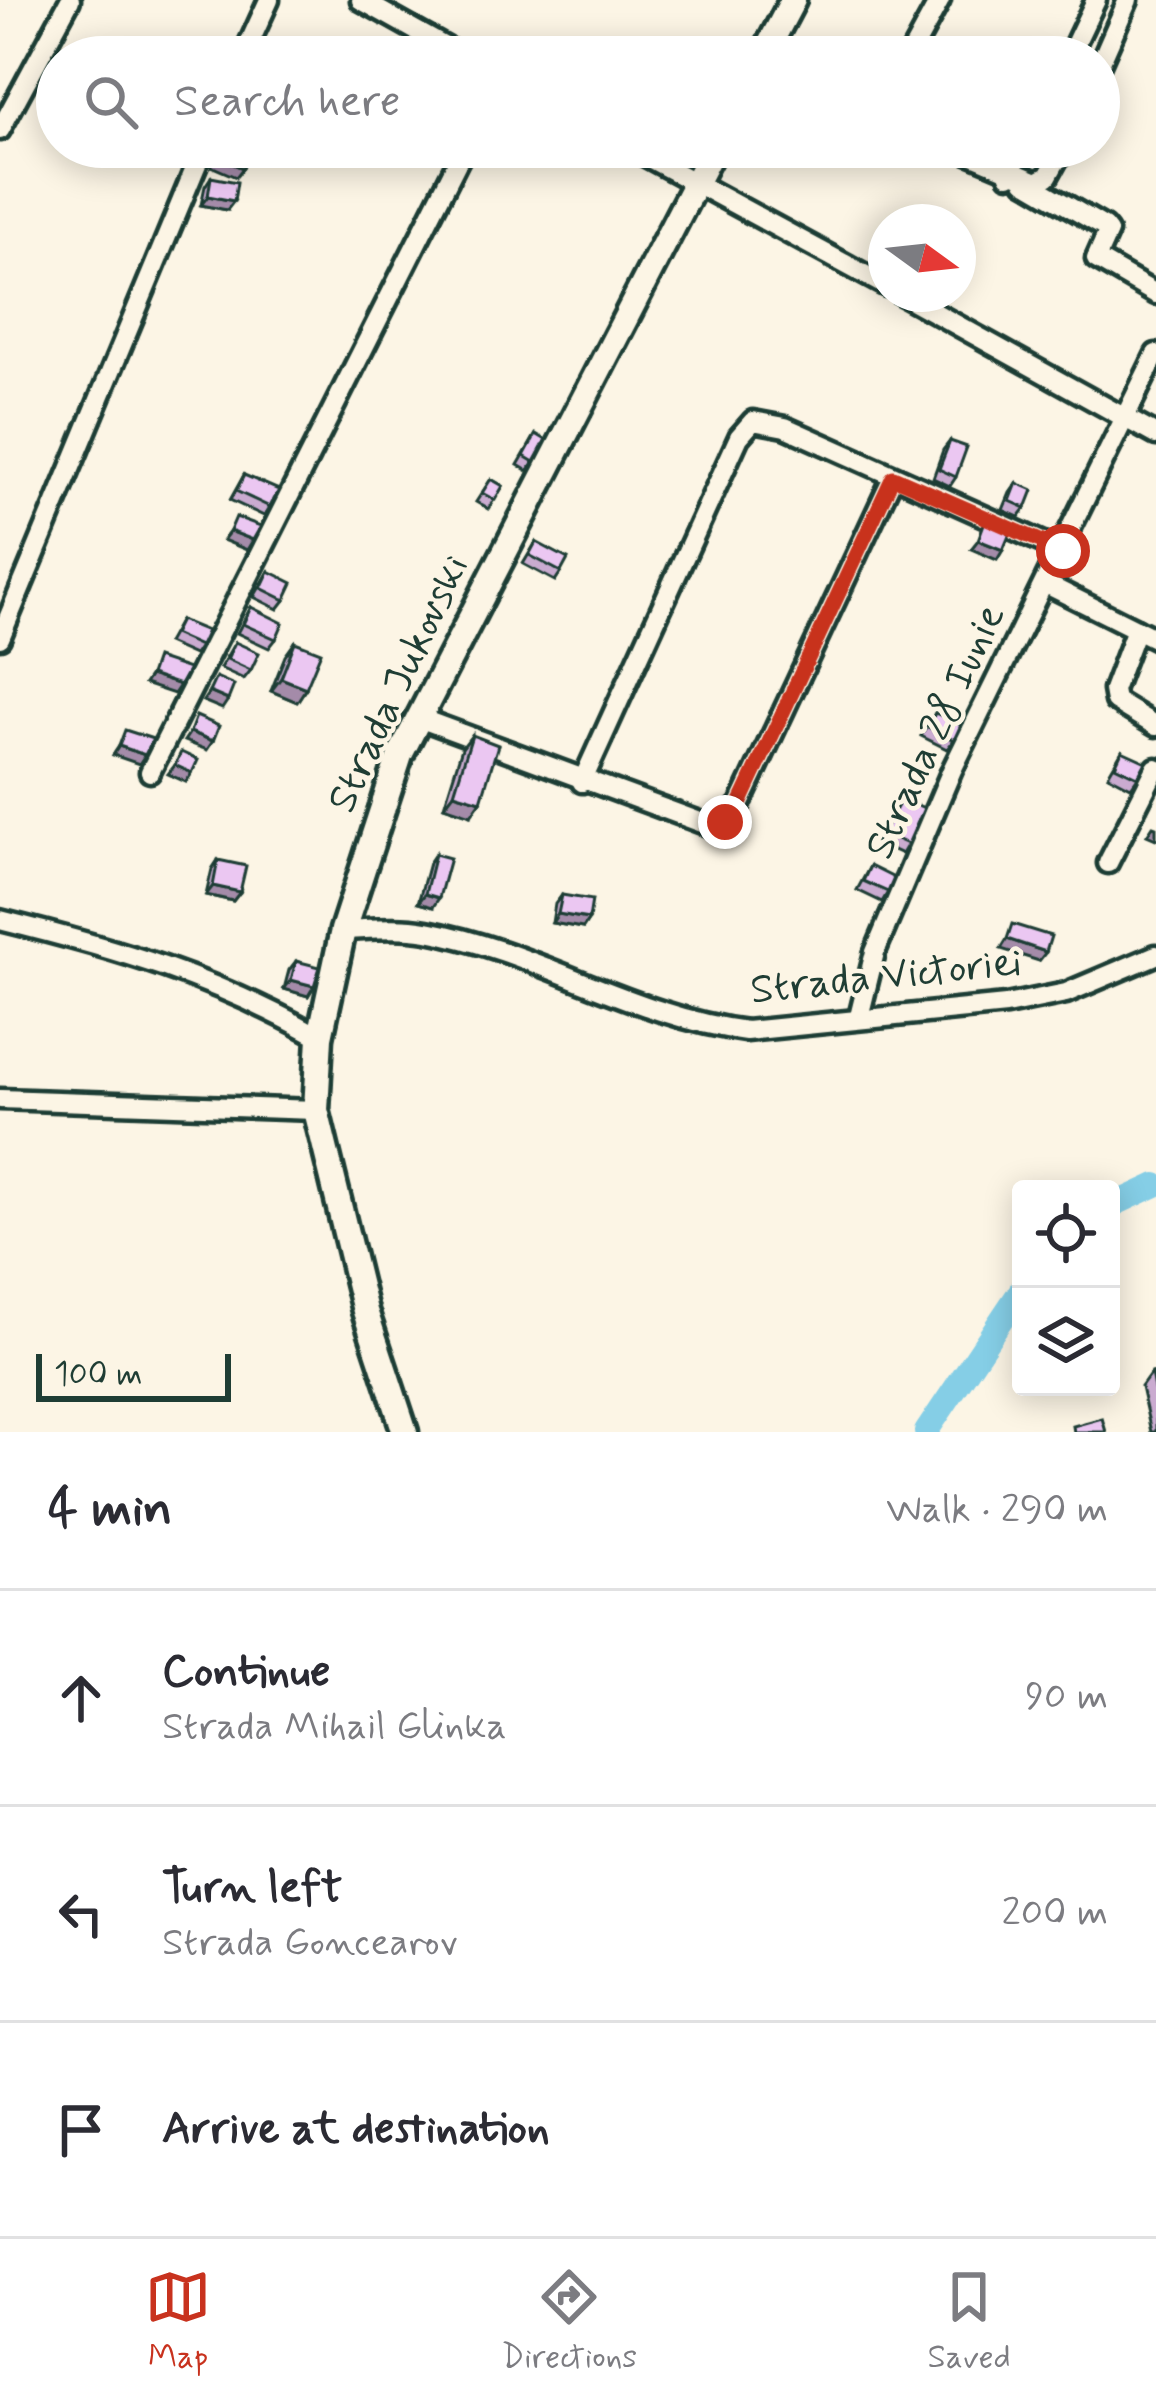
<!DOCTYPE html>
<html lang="en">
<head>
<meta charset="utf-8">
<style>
	:root { --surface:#fff; --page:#f7f7f7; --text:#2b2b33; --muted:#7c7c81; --line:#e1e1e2; --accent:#c8321e }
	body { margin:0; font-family:Mynerve,sans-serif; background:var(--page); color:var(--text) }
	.controls { position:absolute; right:36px; bottom:36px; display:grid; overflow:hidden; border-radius:12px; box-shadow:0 6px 30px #0003 }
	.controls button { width:108px; height:108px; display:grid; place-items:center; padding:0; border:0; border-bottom:3px solid var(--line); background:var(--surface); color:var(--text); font:60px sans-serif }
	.compass { position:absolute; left:868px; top:204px; width:108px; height:108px; border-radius:50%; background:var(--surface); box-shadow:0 6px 30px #0003; rotate:105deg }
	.scale { position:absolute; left:36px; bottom:30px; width:195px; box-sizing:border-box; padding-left:12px; border:6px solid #1f3d34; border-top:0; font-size:33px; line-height:42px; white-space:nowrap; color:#1f3d34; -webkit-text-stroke:9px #fcf5e5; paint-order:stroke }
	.stop { position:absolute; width:36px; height:36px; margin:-27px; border:9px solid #c8321e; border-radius:50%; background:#fff }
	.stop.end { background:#c8321e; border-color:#fff; box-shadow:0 3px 12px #0008 }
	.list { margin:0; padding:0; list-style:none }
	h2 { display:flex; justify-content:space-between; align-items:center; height:156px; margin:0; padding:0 48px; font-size:51px }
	h2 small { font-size:39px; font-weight:400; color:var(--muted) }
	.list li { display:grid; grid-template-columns:78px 1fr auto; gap:36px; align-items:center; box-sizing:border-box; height:216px; padding:0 48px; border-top:3px solid var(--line) }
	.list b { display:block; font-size:45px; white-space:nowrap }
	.list p { margin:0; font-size:39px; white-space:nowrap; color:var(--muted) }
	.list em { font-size:39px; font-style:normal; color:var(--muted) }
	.icon { flex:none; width:66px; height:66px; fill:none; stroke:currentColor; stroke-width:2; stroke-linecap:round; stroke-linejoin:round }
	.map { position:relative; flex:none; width:1156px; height:1432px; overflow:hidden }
	.search { position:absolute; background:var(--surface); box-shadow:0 6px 30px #0003; left:36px; right:36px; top:36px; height:132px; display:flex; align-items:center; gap:30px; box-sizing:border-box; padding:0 42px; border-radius:66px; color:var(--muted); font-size:45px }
	.sheet { height:804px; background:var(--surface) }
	nav { display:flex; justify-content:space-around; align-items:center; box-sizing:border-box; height:168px; border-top:3px solid var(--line); background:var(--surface); font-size:33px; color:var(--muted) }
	nav a { display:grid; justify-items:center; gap:6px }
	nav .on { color:var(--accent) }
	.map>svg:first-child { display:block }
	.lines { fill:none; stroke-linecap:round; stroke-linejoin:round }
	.river { stroke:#85cee6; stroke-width:24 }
	.minor-casing { stroke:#1f3d34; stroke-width:27 }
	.major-casing { stroke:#1f3d34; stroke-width:33 }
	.minor { stroke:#fcf5e5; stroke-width:18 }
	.major { stroke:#fcf5e5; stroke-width:24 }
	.wall { fill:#caabd0; stroke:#1f3d34; stroke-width:3 }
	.shaded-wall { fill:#a48ba9; stroke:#1f3d34; stroke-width:3 }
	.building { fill:#ebc7f2; stroke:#1f3d34; stroke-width:3 }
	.route { stroke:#c8321e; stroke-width:15 }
	.labels { text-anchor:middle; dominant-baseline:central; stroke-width:9; stroke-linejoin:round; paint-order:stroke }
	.street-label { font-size:42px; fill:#1f3d34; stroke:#fcf5e5 }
</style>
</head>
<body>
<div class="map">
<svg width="1156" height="1432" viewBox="0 0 1156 1432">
	<rect width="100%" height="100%" fill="#fcf5e5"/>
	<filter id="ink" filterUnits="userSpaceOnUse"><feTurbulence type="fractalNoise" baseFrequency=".00833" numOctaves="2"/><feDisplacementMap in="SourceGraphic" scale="24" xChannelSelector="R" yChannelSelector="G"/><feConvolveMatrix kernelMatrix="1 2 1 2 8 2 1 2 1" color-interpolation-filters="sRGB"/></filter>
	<g filter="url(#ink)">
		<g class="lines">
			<g class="river">
				<polyline points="1111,1206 1156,1185"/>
				<polyline points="926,1432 1021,1290"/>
			</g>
			<g class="minor-casing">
				<g id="minor">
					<polyline points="361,0 463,57"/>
					<polyline points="243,57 269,0"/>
					<polyline points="909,57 940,0"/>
					<polyline points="1069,57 1096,0"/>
					<polyline points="1099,66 1128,0"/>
					<polyline points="0,130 70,0"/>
					<polyline points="629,147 886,286"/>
					<polyline points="954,147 1037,182 1048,176 1064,147"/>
					<polyline points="1009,175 1023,147"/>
					<polyline points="1025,181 1104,227 1108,232 1096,259 1156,294"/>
					<polyline points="901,294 1156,435"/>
					<polyline points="1046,584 1156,639"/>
					<polyline points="1136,629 1113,690 1115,701 1156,726"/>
					<polyline points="0,638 204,147"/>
					<polyline points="419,718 716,828 740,804 893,477"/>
					<polyline points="150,772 465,147"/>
					<polyline points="582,782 739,437 753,421 785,427 1062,551"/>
					<polyline points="1108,863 1156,768"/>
					<path d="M0,920C118,949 213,977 320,1037"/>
					<path d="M343,930C371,929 399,926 427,931C536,951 635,1017 746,1031L1006,1005L1066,993L1156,955"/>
					<polyline points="859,1017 875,952 952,770 1156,354"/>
					<polyline points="0,1099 316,1110"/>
				</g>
			</g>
			<g class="major-casing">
				<g id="major">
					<polyline points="763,57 793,0"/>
					<polyline points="405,1432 365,1311 316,1110 320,1037 343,930 400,755 714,147"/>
				</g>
			</g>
			<use href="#minor" class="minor"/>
			<use href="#major" class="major"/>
		</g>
		<g class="wall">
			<polygon points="211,177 227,210 201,205 205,186"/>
			<polygon points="536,434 534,462 528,471 518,465"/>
			<polygon points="950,441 956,477 950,486 933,478 943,450"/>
			<polygon points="244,475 270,507 264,516 230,500"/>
			<polygon points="491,479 503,486 488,509 476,502"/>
			<polygon points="1017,483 1026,508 1019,517 1003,510 1010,493"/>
			<polygon points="536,542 561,572 555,581 523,564"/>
			<polygon points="269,571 285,600 278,609 254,597"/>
			<polygon points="251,607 276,639 269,648 237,633"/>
			<polygon points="180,620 200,646 194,655 167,643"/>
			<polygon points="235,642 251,670 244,679 220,668"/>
			<polygon points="295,642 306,688 297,702 271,691 285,656"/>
			<polygon points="935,713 954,740 947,749 921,736"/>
			<polygon points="472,735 471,815 444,806 462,748"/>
			<polygon points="1122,751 1138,777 1131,787 1108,775"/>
			<polygon points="902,798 908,844 902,854 876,842"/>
			<polygon points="435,854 433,907 418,903 429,863"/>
			<polygon points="218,860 240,892 233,901 206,895 212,869"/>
			<polygon points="870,866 888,892 882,902 857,890"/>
			<polygon points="562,895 589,919 583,928 552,923 555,904"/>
			<polygon points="296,961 314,986 308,996 284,989 289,970"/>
			<polygon points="1156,1372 1156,1432 1151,1432 1141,1387 1151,1373"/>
		</g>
		<g class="shaded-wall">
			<polygon points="217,157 243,168 236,177 211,166"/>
			<polygon points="208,196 234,201 227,210 201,205"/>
			<polygon points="230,531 253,540 247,550 223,540"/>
			<polygon points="978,540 1003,550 997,560 971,549"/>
			<polygon points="150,675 180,685 174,694 144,684"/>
			<polygon points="281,678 306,688 297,702 271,691"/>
			<polygon points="209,692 228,700 222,709 203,701"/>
			<polygon points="190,732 213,741 207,750 184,741"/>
			<polygon points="119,746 145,755 139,764 113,755"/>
			<polygon points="175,765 192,773 186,782 168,774"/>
			<polygon points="454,793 481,801 471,815 444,806"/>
			<polygon points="1153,826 1156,827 1156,839 1147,835"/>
			<polygon points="213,886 240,892 233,901 206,895"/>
			<polygon points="425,894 439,898 433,907 418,903"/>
			<polygon points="558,914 589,919 583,928 552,923"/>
			<polygon points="1007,939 1046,952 1039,961 1001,949"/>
			<polygon points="291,980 314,986 308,996 284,989"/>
		</g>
		<g class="building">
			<polygon points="221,147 236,147 249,152 243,168 217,157"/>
			<polygon points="211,177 237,182 234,201 208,196"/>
			<polygon points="536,434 546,440 534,462 524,456"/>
			<polygon points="950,441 967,447 956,477 939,469"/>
			<polygon points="244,475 279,490 270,507 236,491"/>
			<polygon points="491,479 503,486 495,500 482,493"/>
			<polygon points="1017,483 1033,490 1026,508 1010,501"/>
			<polygon points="236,517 261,526 253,540 230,531"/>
			<polygon points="985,521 1011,531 1003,550 978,540"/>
			<polygon points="536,542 568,559 561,572 529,555"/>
			<polygon points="269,571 293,583 285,600 261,588"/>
			<polygon points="251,607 283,623 276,639 243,624"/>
			<polygon points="180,620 207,631 200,646 173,634"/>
			<polygon points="235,642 259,653 251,670 227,659"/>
			<polygon points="295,642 321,652 306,688 281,678"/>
			<polygon points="156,658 189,669 180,685 150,675"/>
			<polygon points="216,677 234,685 228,700 209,692"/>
			<polygon points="935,713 961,725 954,740 928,727"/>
			<polygon points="196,716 219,726 213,741 190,732"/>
			<polygon points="125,730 153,739 145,755 119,746"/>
			<polygon points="472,735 498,745 481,801 454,793"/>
			<polygon points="1122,751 1146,762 1138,777 1115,766"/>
			<polygon points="181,752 198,760 192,773 175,765"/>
			<polygon points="902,798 924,808 908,844 883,833"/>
			<polygon points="435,854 450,858 439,898 425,894"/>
			<polygon points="218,860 246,866 240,892 213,886"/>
			<polygon points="870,866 894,878 888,892 863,881"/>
			<polygon points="562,895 592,900 589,919 558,914"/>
			<polygon points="1012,924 1051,936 1046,952 1007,939"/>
			<polygon points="296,961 320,967 314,986 291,980"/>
			<polygon points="1156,1372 1156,1399 1151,1373"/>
			<polygon points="1102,1418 1106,1432 1074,1432 1073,1426"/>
		</g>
	</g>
	<g class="lines" filter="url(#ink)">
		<polyline class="route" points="725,822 740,804 893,477 1063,551"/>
	</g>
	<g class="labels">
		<g class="street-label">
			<text transform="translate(399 684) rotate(-65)">Strada Jukovski</text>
			<text transform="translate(936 732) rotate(-65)">Strada 28 Iunie</text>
			<text transform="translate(886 977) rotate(-6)">Strada Victoriei</text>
		</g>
	</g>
</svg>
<div class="controls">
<button><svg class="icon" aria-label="locate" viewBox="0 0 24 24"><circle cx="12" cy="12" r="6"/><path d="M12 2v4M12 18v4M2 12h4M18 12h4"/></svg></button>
<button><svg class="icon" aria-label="layers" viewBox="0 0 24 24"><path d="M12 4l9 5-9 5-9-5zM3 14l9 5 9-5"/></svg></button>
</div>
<svg class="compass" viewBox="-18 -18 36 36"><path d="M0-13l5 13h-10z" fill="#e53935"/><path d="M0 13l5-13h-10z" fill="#7c7c81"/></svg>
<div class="scale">100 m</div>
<div class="stop" style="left:1063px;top:551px"></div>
<div class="stop end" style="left:725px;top:822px"></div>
<div class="search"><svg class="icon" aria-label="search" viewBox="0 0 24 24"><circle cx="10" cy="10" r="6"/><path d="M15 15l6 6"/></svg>Search here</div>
</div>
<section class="sheet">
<h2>4 min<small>Walk · 290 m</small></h2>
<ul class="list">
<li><svg class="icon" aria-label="ahead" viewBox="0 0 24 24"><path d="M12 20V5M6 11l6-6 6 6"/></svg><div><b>Continue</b><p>Strada Mihail Glinka</p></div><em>90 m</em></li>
<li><svg class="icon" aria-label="left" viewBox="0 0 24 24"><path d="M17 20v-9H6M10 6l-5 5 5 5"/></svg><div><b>Turn left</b><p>Strada Goncearov</p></div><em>200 m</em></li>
<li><svg class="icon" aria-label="arrive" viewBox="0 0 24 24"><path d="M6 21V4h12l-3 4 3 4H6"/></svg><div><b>Arrive at destination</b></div></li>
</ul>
</section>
<nav>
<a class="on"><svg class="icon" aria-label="map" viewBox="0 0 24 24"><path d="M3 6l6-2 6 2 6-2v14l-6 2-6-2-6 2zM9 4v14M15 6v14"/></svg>Map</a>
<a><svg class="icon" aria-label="directions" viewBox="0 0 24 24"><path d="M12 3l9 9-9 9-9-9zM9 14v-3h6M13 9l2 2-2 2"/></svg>Directions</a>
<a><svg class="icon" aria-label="saved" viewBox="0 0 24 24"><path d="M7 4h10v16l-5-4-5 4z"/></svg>Saved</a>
</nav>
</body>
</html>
